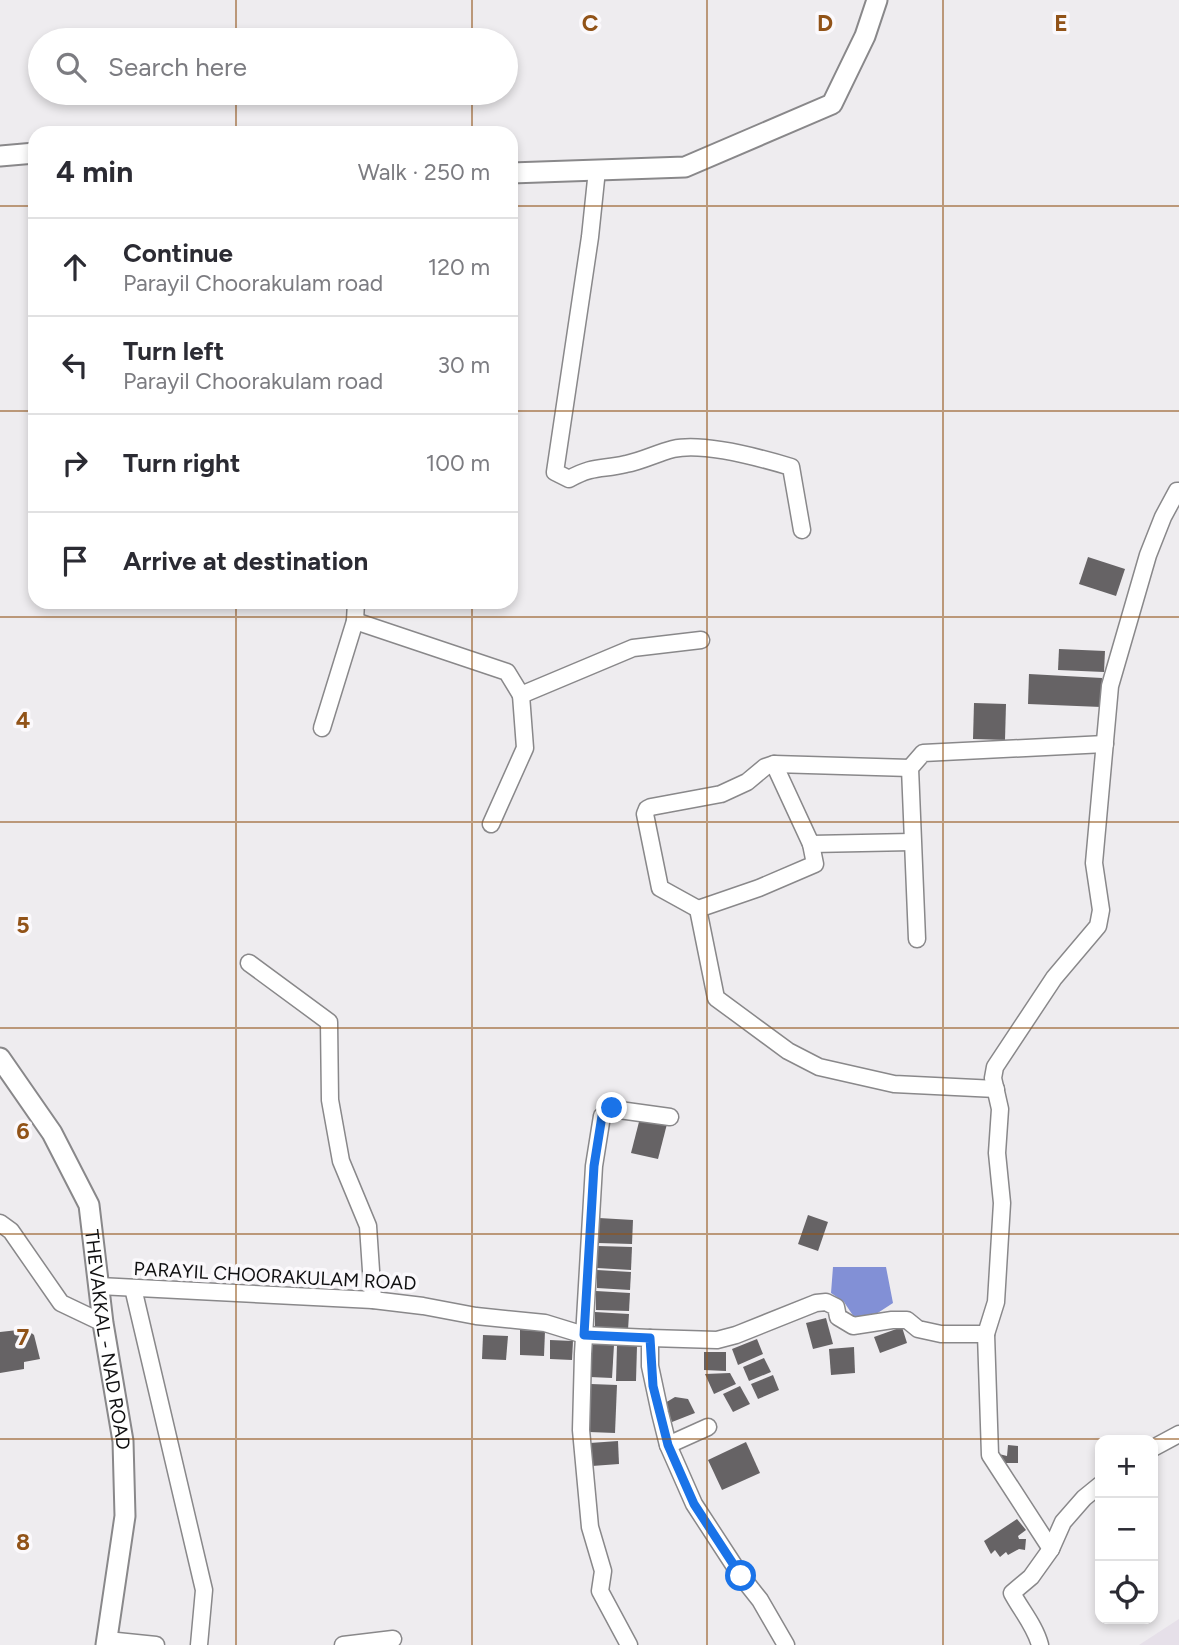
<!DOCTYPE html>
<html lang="en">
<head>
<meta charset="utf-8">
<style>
	:root { --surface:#fff; --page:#f2f2f3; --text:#2b2b33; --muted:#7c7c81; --line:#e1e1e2 }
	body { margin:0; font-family:Figtree,sans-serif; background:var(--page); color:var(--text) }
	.controls { position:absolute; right:21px; bottom:21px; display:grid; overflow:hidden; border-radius:14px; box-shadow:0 4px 10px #0003 }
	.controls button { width:63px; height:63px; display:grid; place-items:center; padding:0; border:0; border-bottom:2px solid var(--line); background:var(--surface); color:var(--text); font:35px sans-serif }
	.stop { position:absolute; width:21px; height:21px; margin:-16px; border:5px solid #1a73e8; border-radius:50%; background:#fff }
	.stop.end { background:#1a73e8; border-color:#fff; box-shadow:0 2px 7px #0008 }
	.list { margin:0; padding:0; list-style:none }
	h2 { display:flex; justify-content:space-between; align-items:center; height:91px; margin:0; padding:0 28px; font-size:30px }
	h2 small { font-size:23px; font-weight:400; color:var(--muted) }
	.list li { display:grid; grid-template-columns:46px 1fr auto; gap:21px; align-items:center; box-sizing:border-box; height:98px; padding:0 28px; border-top:2px solid var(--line) }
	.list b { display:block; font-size:26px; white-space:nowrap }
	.list p { margin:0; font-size:23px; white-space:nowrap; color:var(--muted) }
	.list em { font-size:23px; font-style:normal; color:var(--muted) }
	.icon { flex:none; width:38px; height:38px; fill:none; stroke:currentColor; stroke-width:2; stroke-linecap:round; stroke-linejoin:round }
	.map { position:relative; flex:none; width:1179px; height:1645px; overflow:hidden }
	.search { position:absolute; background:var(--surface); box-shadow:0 4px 10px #0003; left:28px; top:28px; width:490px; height:77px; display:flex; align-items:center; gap:18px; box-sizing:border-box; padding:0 24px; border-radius:38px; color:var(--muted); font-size:26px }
	.panel { position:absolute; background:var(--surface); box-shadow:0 4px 10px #0003; left:28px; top:126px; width:490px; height:483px; border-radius:21px }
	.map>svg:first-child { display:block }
	.built { fill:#e6e0e9 }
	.water { fill:#8290d6 }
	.building { fill:#666365 }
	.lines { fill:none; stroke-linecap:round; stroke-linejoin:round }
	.minor-casing { stroke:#89888a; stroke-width:19 }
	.major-casing { stroke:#89888a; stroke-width:23 }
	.minor { stroke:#fff; stroke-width:16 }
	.major { stroke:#fff; stroke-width:19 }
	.route { stroke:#1a73e8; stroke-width:9 }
	.grid { fill:none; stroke:#915318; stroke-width:2; stroke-opacity:0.55 }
	.labels { text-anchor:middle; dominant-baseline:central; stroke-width:7; stroke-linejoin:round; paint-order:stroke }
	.street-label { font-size:19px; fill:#101011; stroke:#fbf9fc }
	.grid-label { font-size:23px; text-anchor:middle; font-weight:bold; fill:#915318; stroke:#fbf9fc; stroke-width:7; stroke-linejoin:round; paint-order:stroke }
</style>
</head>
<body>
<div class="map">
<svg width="1179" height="1645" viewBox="0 0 1179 1645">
	<rect width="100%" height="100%" fill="#eeecef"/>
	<polygon class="built" points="1179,1619 1179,1645 1139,1645"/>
	<polygon class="water" points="833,1267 886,1267 893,1303 873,1316 854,1317 844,1302 831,1293"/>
	<g class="building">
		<polygon points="1088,557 1125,569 1116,596 1079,584"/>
		<polygon points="1059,649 1105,651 1104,672 1058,670"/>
		<polygon points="1029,674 1102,678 1101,707 1028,704"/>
		<polygon points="974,703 1006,704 1005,740 973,739"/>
		<polygon points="640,1118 667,1124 658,1159 631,1153"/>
		<polygon points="808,1215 828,1222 818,1251 798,1244"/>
		<polygon points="599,1218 633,1220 632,1244 598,1243"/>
		<polygon points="598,1246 632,1247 631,1270 597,1268"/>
		<polygon points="597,1270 631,1272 630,1290 597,1288"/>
		<polygon points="596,1291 630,1293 629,1311 596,1310"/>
		<polygon points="595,1312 629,1314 628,1330 595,1329"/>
		<polygon points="826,1318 833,1344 813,1349 806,1323"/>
		<polygon points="902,1327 907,1343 880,1353 874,1337"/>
		<polygon points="18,1330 28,1330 34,1335 40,1359 24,1362 24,1369 0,1373 0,1332"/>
		<polygon points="520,1330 545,1331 544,1356 520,1355"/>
		<polygon points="483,1335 508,1336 506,1360 482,1359"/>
		<polygon points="757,1339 763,1354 738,1365 732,1349"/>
		<polygon points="550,1340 573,1341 572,1360 550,1359"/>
		<polygon points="591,1345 614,1345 612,1378 590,1377"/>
		<polygon points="617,1345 637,1346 636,1381 616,1381"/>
		<polygon points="854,1347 855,1373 831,1375 829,1349"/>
		<polygon points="704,1352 726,1352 726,1371 704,1370"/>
		<polygon points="764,1358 771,1372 749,1381 743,1367"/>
		<polygon points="730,1373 736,1384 714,1394 705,1374"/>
		<polygon points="773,1375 779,1390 758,1399 751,1384"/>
		<polygon points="591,1384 617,1385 615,1433 589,1432"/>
		<polygon points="740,1386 750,1404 733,1412 723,1394"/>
		<polygon points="675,1397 688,1399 695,1413 672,1422 665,1403"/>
		<polygon points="618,1441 619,1464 592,1466 590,1443"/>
		<polygon points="746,1442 760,1473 722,1490 708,1460"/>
		<polygon points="1008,1445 1018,1446 1018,1463 1002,1463 999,1454 1007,1456"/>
		<polygon points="1017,1519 1026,1530 1018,1536 1019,1539 1026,1539 1025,1550 1019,1549 1008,1555 1006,1552 1000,1557 995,1550 991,1554 984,1541"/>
	</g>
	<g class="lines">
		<g class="minor-casing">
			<g id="minor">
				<path d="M597,170L590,237L555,472L569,479C594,465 602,470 626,464C642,461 657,453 673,449C704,442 761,458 791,467L802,530"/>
				<polyline points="355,621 507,672 521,695 633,648 701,640"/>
				<polyline points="322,728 355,621 356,602"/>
				<polyline points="774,764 811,844 912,842"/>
				<polyline points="491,824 525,748 521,695"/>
				<polyline points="811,844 815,864 759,888 698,909 660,888 645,814 647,809 651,807 721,794 747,782 765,767 774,764 910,768"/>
				<polyline points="698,909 716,998 788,1051 819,1067 894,1084 996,1089"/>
				<polyline points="917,939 910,768 923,753 1105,744"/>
				<polyline points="249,963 329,1022 330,1100 341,1161 368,1226 373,1300"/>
				<polyline points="0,1223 11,1231 61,1303 103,1323"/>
				<polyline points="99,1286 373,1300 423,1306 476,1316 545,1323 584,1335 650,1338 650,1366 660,1413 668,1445 694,1504 741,1576 760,1600 786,1645"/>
				<polyline points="133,1288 204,1590 199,1645"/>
				<polyline points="986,1334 990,1455 1051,1549"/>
				<polyline points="650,1338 717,1340 736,1335 816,1303 826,1302 836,1307 838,1317 853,1326 892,1320 907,1320 918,1329 941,1334 986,1334 996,1302 1002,1203 997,1153 1000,1109 993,1078 995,1067 1054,978 1098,926 1101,910 1094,863 1110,686 1148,555 1163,517 1177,491 1179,491"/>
				<polyline points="668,1445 708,1427"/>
				<polyline points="1153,1448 1179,1434"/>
				<polyline points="107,1640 156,1645"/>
				<polyline points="343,1645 393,1639"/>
				<polyline points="629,1645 600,1591 603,1571 590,1527 581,1430 583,1354 594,1166 602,1116 612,1109 670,1117"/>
				<path d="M1040,1645C1035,1626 1021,1610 1012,1593L1031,1577L1051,1549L1063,1522L1084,1498L1100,1485"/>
			</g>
		</g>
		<g class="major-casing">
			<g id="major">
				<polyline points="0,156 35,153"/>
				<polyline points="511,173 685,167 832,104 865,36 877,0"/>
				<path id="s1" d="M0,1058L52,1133L89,1205L103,1323L123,1441L125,1516L106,1645"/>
			</g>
		</g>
		<use href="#minor" class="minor"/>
		<use href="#major" class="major"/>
	</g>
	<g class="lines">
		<polyline class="route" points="612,1108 602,1116 594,1166 584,1335 650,1338 653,1386 668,1445 694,1504 741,1576"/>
	</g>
	<path class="grid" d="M236,0V40M472,0V40M707,0V1645M943,0V1645M236,93V133M472,93V133M0,206H35M511,206H1179M0,411H35M511,411H1179M236,602V1645M472,602V1645M0,617H1179M0,822H1179M0,1028H1179M0,1234H1179M0,1439H1179"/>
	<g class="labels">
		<g class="street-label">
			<text transform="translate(275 1276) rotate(3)">PARAYIL CHOORAKULAM ROAD</text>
			<text stroke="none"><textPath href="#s1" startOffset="308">THEVAKKAL - NAD ROAD</textPath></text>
		</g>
	</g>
	<g class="grid-label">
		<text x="590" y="31">C</text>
		<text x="825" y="31">D</text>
		<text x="1061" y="31">E</text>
		<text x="23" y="728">4</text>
		<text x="23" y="933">5</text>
		<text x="23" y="1139">6</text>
		<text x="23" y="1345">7</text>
		<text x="23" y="1550">8</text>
	</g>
</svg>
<div class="controls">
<button>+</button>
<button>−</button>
<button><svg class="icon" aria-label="locate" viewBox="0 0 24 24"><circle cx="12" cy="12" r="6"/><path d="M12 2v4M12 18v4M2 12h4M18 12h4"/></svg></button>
</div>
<div class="stop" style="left:741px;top:1576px"></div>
<div class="stop end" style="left:612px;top:1108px"></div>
<div class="search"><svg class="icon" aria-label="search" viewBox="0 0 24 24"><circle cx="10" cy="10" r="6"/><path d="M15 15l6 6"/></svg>Search here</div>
<section class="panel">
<h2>4 min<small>Walk · 250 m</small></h2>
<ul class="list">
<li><svg class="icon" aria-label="ahead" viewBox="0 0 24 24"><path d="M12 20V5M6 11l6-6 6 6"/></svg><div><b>Continue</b><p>Parayil Choorakulam road</p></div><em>120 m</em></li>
<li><svg class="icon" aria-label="left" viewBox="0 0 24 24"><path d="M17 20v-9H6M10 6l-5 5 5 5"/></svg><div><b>Turn left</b><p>Parayil Choorakulam road</p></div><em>30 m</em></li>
<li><svg class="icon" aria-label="right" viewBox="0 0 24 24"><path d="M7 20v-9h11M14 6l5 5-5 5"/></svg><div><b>Turn right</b></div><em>100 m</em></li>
<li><svg class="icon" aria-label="arrive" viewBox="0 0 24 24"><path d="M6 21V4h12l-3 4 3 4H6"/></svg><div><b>Arrive at destination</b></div></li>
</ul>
</section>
</div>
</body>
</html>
